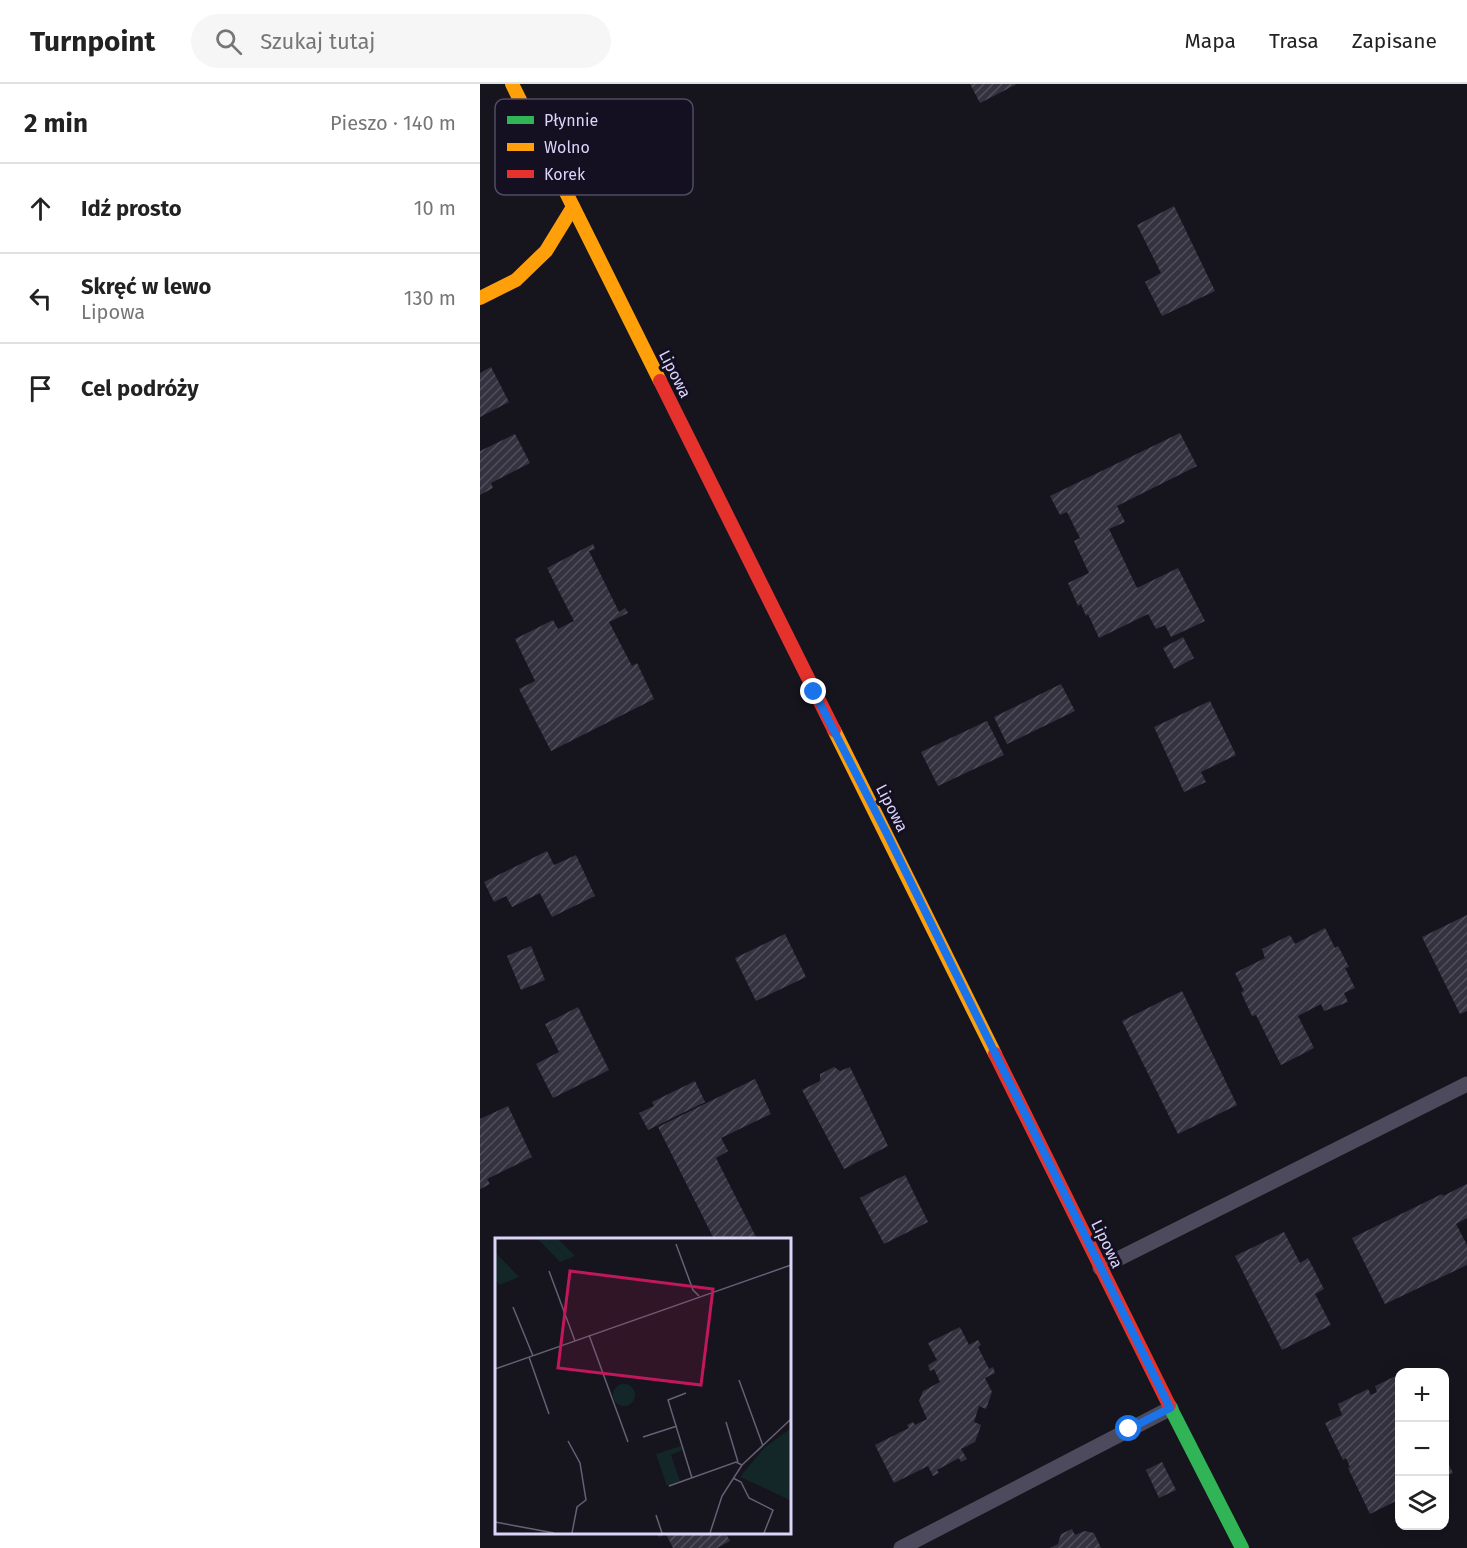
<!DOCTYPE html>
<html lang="pl">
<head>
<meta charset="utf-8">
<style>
	:root { --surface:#fff; --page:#f6f6f6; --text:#222; --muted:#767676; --line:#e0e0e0 }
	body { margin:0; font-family:"Fira Sans",sans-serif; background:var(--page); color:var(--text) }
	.controls { position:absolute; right:18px; bottom:18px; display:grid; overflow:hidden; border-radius:12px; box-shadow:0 6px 24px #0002 }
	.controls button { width:54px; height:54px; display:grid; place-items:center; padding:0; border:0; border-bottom:2px solid var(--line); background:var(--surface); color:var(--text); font:30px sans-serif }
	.stop { position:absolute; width:18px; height:18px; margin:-14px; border:4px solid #1a73e8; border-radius:50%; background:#fff }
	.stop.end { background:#1a73e8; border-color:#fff; box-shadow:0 2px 6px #0008 }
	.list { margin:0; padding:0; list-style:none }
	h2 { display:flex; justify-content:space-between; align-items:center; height:78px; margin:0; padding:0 24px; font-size:26px }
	h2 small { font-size:20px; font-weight:400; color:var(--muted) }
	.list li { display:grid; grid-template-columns:39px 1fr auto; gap:18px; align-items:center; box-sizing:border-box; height:90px; padding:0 24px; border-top:2px solid var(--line) }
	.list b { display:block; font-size:22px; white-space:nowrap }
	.list p { margin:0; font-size:20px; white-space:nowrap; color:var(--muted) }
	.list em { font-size:20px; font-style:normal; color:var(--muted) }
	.icon { flex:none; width:33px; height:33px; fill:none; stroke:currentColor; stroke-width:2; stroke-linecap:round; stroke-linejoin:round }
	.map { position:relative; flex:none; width:987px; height:1464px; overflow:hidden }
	header { display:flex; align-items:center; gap:36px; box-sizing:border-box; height:84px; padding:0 30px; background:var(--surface); border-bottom:2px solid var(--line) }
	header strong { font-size:28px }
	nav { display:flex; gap:33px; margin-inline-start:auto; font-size:21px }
	.search { width:420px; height:54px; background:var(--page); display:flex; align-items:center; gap:15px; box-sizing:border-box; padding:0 21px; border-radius:33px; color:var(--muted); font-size:22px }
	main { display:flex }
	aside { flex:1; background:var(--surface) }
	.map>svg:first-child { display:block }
	.building { fill:url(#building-hatch) }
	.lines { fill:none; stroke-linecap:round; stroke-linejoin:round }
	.lane { stroke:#4c4a5c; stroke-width:15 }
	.fast { stroke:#30b455; stroke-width:14 }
	.slow { stroke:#ff9f0a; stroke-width:14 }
	.jam { stroke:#e5322d; stroke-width:14 }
	.route { stroke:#1a73e8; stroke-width:8 }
	.labels { text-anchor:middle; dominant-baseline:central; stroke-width:6; stroke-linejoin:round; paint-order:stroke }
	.street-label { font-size:16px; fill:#dbd5fa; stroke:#141021 }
	.inset-road { fill:none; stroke:#656175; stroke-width:1.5 }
	.view { fill:#c2185b; fill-opacity:0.15; stroke:#c2185b; stroke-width:3 }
	.inset-edge { fill:none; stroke:#dbd5fa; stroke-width:3 }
	.key { fill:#141021; stroke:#504b62; stroke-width:1.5 }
	.key-label { font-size:16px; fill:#dbd5fa }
</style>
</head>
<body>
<header>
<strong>Turnpoint</strong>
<div class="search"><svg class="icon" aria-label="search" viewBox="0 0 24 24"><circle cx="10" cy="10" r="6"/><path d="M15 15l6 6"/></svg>Szukaj tutaj</div>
<nav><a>Mapa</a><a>Trasa</a><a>Zapisane</a></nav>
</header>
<main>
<aside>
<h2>2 min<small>Pieszo · 140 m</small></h2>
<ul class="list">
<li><svg class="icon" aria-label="ahead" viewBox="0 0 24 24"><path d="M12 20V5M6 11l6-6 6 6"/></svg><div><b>Idź prosto</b></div><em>10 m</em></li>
<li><svg class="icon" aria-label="left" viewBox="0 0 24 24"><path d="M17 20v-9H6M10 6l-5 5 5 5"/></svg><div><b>Skręć w lewo</b><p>Lipowa</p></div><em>130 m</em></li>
<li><svg class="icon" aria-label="arrive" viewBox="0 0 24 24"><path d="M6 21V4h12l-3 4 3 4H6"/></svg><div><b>Cel podróży</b></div></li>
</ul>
</aside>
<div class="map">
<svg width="987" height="1464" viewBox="0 0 987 1464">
	<defs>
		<pattern id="building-hatch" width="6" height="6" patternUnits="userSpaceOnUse" patternTransform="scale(1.5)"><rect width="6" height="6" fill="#34323f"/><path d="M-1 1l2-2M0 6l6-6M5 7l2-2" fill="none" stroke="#514f5c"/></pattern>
	</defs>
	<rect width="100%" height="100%" fill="#16141d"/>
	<g class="building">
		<polygon points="490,0 537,0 500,19"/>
		<polygon points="694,122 735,207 682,232 665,198 681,189 657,141"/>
		<polygon points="11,283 29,318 0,333 0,289"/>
		<polygon points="700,349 717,382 637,422 645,438 629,445 657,504 698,484 725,537 691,553 685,541 676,545 668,530 619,554 608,530 606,532 601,520 598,522 588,499 609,489 594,457 600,454 587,428 580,431 570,412"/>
		<polygon points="35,350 50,379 11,399 13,404 0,411 0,367"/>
		<polygon points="113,460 115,465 109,467 139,528 145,524 148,529 129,538 152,582 157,579 174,615 71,667 39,605 55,597 35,555 73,536 78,545 94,537 67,484"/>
		<polygon points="703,553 714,574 694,585 683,564"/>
		<polygon points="581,600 595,627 527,660 514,633"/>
		<polygon points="730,617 756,671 721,688 726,698 704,708 674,643"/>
		<polygon points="507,637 524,671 458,702 441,668"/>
		<polygon points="67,767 74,781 96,771 115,812 72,833 60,809 32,823 26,812 14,818 4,798"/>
		<polygon points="987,831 987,927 980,930 942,853"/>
		<polygon points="845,844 855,864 858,862 869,883 865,884 875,904 864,909 868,918 844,927 841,920 818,932 834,964 801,981 776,931 772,932 761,908 764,907 755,889 785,874 782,865 810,851 815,860"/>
		<polygon points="305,850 326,893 276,917 255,874"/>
		<polygon points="51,862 65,896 41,906 27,872"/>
		<polygon points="702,907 757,1021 698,1050 642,937"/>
		<polygon points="98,923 129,986 73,1014 56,980 79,968 65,940"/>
		<polygon points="354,983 360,987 370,983 408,1062 364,1085 322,1006 340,997 340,990"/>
		<polygon points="275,995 291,1030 241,1054 248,1067 236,1074 276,1153 273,1155 234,1155 178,1043"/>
		<polygon points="215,997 225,1018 168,1046 159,1029 174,1022 172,1018"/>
		<polygon points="28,1022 52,1073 7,1095 10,1100 0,1105 0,1035"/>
		<polygon points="425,1091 448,1138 404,1160 380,1114"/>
		<polygon points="987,1100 987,1134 976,1140 987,1161 987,1181 905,1220 872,1154 962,1110 963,1112"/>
		<polygon points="804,1148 820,1179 828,1174 844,1205 835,1210 851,1241 802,1266 755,1172"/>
		<polygon points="480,1243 489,1261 498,1256 501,1261 498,1263 509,1285 513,1283 515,1289 505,1294 512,1308 506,1325 499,1322 494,1338 501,1341 495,1358 481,1365 487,1375 481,1378 479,1374 457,1386 459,1389 453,1392 448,1382 414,1399 395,1361 429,1344 427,1341 433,1338 435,1341 447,1335 439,1317 443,1307 460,1298 454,1285 450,1287 448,1281 457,1276 448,1259"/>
		<polygon points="920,1290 920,1415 890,1430 868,1384 870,1383 866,1374 863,1376 845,1339 862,1331 858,1320 888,1305 891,1311 897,1308 895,1302"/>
		<polygon points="964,1371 973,1389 964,1393"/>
		<polygon points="682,1378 696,1406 679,1414 666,1386"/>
		<polygon points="592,1445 595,1451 605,1447 614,1449 621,1464 570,1464 578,1460 581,1450"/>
		<polygon points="176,1448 245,1448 250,1457 237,1464 193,1464 186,1450 179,1453"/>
	</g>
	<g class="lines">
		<g class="lane">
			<polyline points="620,1184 987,1000"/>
			<polyline points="421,1464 691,1324"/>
		</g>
		<polyline class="fast" points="689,1321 762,1464"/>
		<g class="slow">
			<polyline points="32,0 180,297"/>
			<polyline points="0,214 36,196 66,167 93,123"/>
			<polyline points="354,646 515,970"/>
		</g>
		<g class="jam">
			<polyline points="180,297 354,646"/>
			<polyline points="515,970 689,1321"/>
		</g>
	</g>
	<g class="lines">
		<polyline class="route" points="334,608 406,748 690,1324 649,1345"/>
	</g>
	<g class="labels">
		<g class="street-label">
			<text transform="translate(195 290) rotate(63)">Lipowa</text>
			<text transform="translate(412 724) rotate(63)">Lipowa</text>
			<text transform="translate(627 1160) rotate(64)">Lipowa</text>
		</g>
	</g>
	<g transform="translate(15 1154)">
		<rect width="296" height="296" fill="#16141d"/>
		<path d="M42,0H52L73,21L65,24ZM0,14L24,39L4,47L0,42ZM118 157a11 11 0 1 1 22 0a11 11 0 1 1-22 0ZM295,191V262L245,239L269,210ZM186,208L187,212L176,217L185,243L172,248L161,216Z" fill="#142728"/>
		<path d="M52,0H62L80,18L73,21Z" fill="#142728"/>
		<path class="inset-road" d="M181,6L198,52L204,58M54,33L80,103M18,69L38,118M94,97L133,204M34,119L54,176M0,131L296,27M244,142L268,208M191,155L173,162L197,240M231,184L243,224M148,199L182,188M73,203L85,225L91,262L82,269L77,295M238,240L246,244L254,260L278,272L269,295M174,248L241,224L247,227M161,277L167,295M0,284L59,295M215,295L227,258L247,227L296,181"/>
		<path class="view" d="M75,33L218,51L206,147L63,130Z"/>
		<rect width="296" height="296" class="inset-edge"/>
	</g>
	<rect x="15" y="15" width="198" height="96" rx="9" class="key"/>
	<rect x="27" y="32" width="27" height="8" fill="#30b455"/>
	<rect x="27" y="59" width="27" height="8" fill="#ff9f0a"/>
	<rect x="27" y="86" width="27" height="8" fill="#e5322d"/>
	<g class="key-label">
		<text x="64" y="42">Płynnie</text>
		<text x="64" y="69">Wolno</text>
		<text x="64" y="96">Korek</text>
	</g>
</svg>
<div class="controls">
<button>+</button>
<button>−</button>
<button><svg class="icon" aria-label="layers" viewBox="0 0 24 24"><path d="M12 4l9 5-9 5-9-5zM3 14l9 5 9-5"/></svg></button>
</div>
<div class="stop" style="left:649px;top:1345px"></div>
<div class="stop end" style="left:334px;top:608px"></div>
</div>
</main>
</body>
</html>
